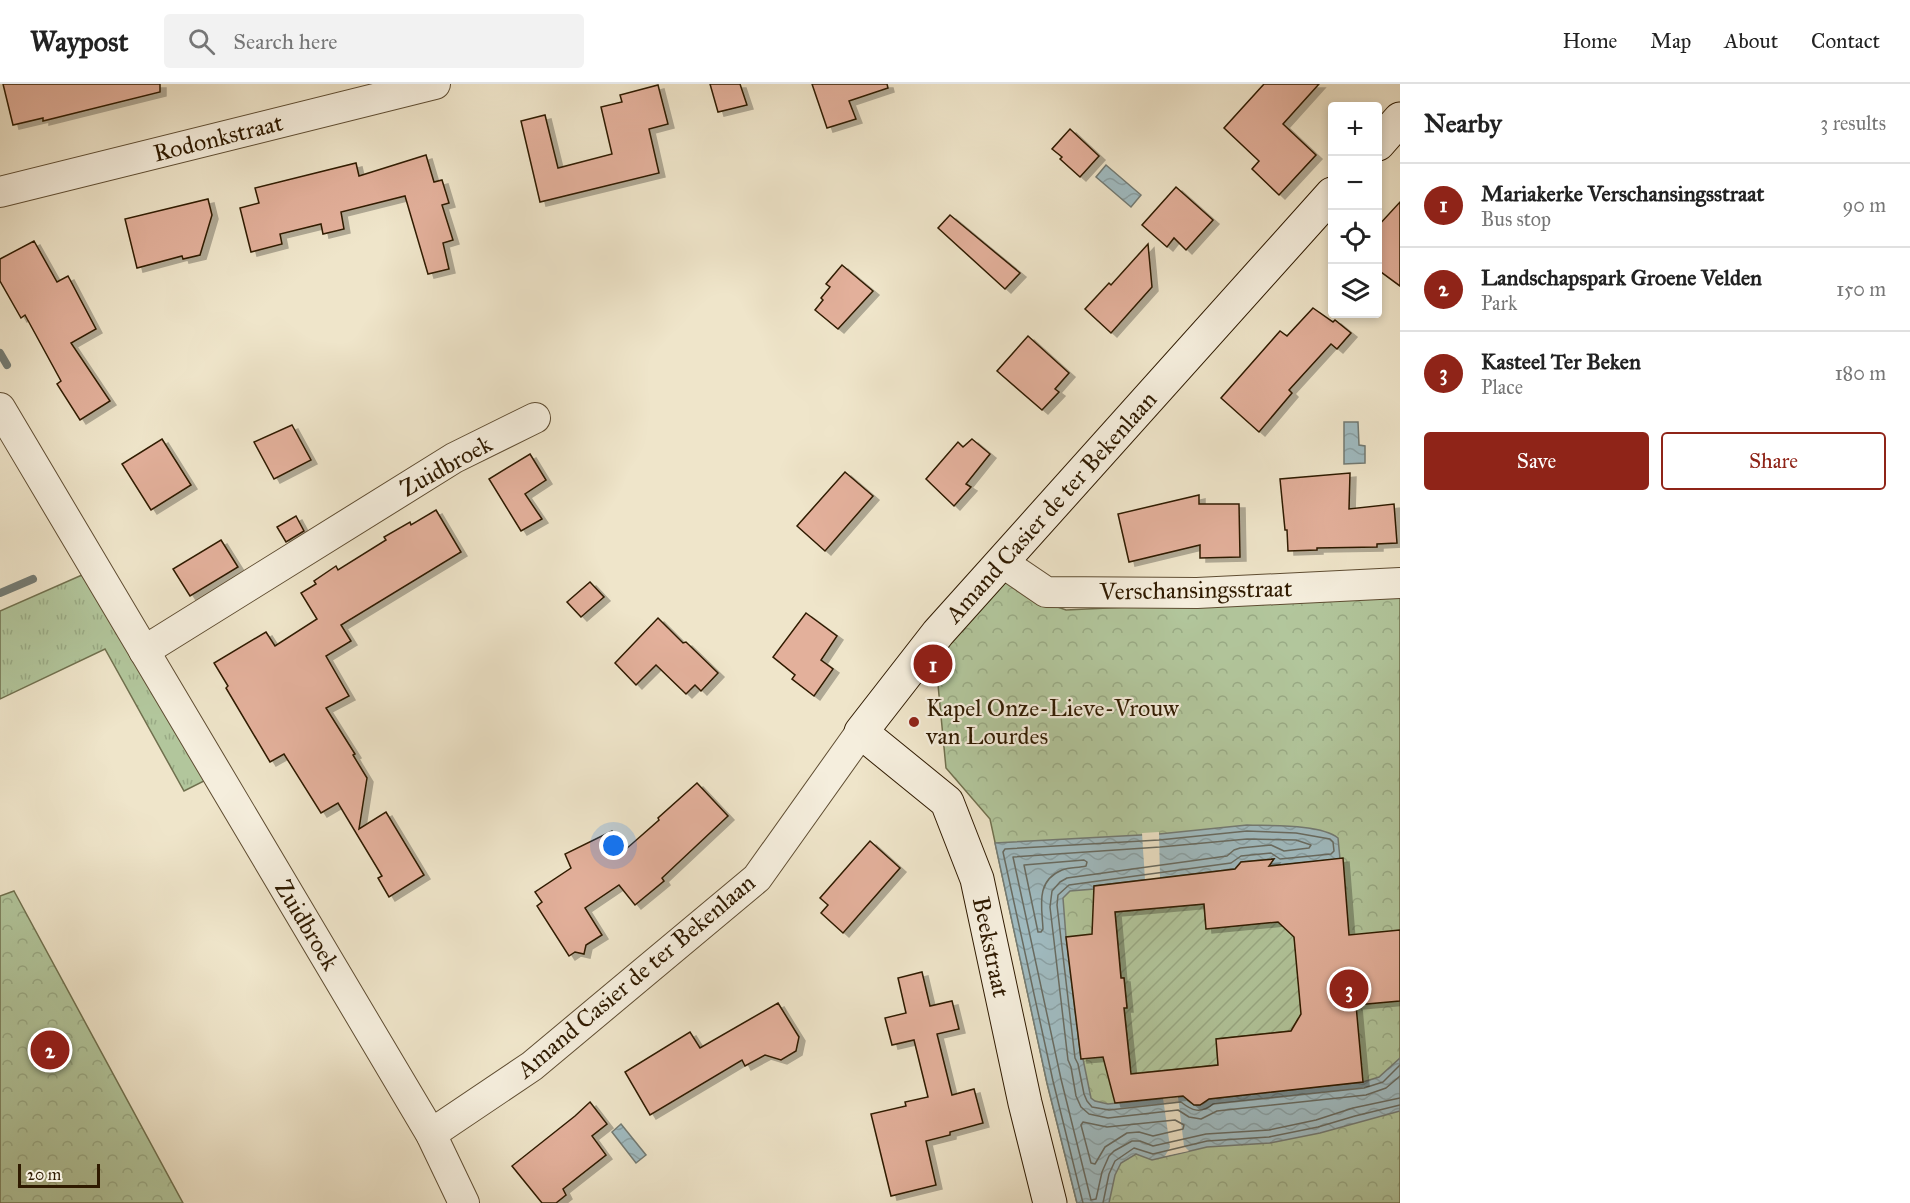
<!DOCTYPE html>
<html lang="en">
<head>
<meta charset="utf-8">
<style>
	:root { --surface:#fff; --page:#f2f2f2; --text:#222; --muted:#767676; --line:#e0e0e0; --accent:#8f2418 }
	body { margin:0; font-family:"IM FELL Great Primer",serif; background:var(--page); color:var(--text) }
	.controls { position:absolute; right:18px; top:18px; display:grid; overflow:hidden; border-radius:6px; box-shadow:0 3px 9px #0003 }
	.controls button { width:54px; height:54px; display:grid; place-items:center; padding:0; border:0; border-bottom:2px solid var(--line); background:var(--surface); color:var(--text); font:30px sans-serif }
	.scale { position:absolute; left:18px; bottom:15px; width:82px; box-sizing:border-box; padding-left:6px; border:3px solid #2f1a00; border-top:0; font-size:16px; line-height:21px; white-space:nowrap; color:#2f1a00; -webkit-text-stroke:4px #f5eedd; paint-order:stroke }
	.you { position:absolute; left:614px; top:762px; width:21px; height:21px; margin:-15px; border:4px solid #fff; border-radius:50%; background:#1a73e8; box-shadow:0 0 0 9px #1a73e833 }
	.badge { display:grid; place-items:center; width:39px; height:39px; border-radius:50%; background:var(--accent); color:#fff; font-size:20px; font-weight:700 }
	.pin { position:absolute; translate:-50% -50%; border:3px solid #fff; box-shadow:0 2px 6px #0006 }
	.list { margin:0; padding:0; list-style:none }
	h2 { display:flex; justify-content:space-between; align-items:center; height:78px; margin:0; padding:0 24px; font-size:26px }
	h2 small { font-size:20px; font-weight:400; color:var(--muted) }
	.list li { display:grid; grid-template-columns:39px 1fr auto; gap:18px; align-items:center; box-sizing:border-box; height:84px; padding:0 24px; border-top:2px solid var(--line) }
	.list b { display:block; font-size:22px; white-space:nowrap }
	.list p { margin:0; font-size:20px; white-space:nowrap; color:var(--muted) }
	.list em { font-size:20px; font-style:normal; color:var(--muted) }
	.actions { display:flex; gap:12px; padding:18px 24px }
	.actions a { flex:1; padding:14px 0; border:2px solid var(--accent); border-radius:6px; text-align:center; font-size:21px; color:var(--accent) }
	.actions .main { background:var(--accent); color:#fff }
	.icon { flex:none; width:33px; height:33px; fill:none; stroke:currentColor; stroke-width:2; stroke-linecap:round; stroke-linejoin:round }
	.map { position:relative; flex:none; width:1400px; height:1119px; overflow:hidden }
	header { display:flex; align-items:center; gap:36px; box-sizing:border-box; height:84px; padding:0 30px; background:var(--surface); border-bottom:2px solid var(--line) }
	header strong { font-size:28px }
	nav { display:flex; gap:33px; margin-inline-start:auto; font-size:21px }
	.search { width:420px; height:54px; background:var(--page); display:flex; align-items:center; gap:15px; box-sizing:border-box; padding:0 21px; border-radius:6px; color:var(--muted); font-size:22px }
	main { display:flex }
	aside { flex:1; background:var(--surface) }
	.map>svg:first-child { display:block }
	.grass { fill:url(#grass-tufts); stroke:#70704e; stroke-width:1.5 }
	.park { fill:url(#park-crowns); stroke:#70704e; stroke-width:1.5 }
	.garden { fill:url(#garden-furrows); stroke:#70704e; stroke-width:1.5 }
	.water { fill:url(#water-waves); stroke:#737b74; stroke-width:1.5 }
	.pier { fill:#efe5ca }
	.lines { fill:none; stroke-linecap:round; stroke-linejoin:round }
	.shore { stroke:#686b61; stroke-width:1.5 }
	.stream { stroke:#737b74; stroke-width:8 }
	.building { fill:#e3b09b; stroke:#2f1a00; stroke-width:1.5; fill-rule:evenodd; filter:url(#shadow) }
	.street-casing { stroke:#5f4d32; stroke-width:32 }
	.secondary-casing { stroke:#2f1a00; stroke-width:35 }
	.street { stroke:#f5eedd; stroke-width:30 }
	.secondary { stroke:#f5eedd; stroke-width:33 }
	.poi-dot { fill:#8f2418; stroke:#f5eedd; stroke-width:2 }
	.labels { text-anchor:middle; dominant-baseline:central; stroke-width:4.5; stroke-linejoin:round; paint-order:stroke }
	.street-label { font-size:24px; fill:#2f1a00; stroke:#f5eedd }
	.poi-label { font-size:24px; fill:#2f1a00; stroke:#f5eedd; text-anchor:start }
</style>
</head>
<body>
<header>
<strong>Waypost</strong>
<div class="search"><svg class="icon" aria-label="search" viewBox="0 0 24 24"><circle cx="10" cy="10" r="6"/><path d="M15 15l6 6"/></svg>Search here</div>
<nav><a>Home</a><a>Map</a><a>About</a><a>Contact</a></nav>
</header>
<main>
<div class="map">
<svg width="1400" height="1119" viewBox="0 0 1400 1119">
	<defs>
		<pattern id="grass-tufts" width="24" height="20" patternUnits="userSpaceOnUse" patternTransform="scale(1.5)"><rect width="24" height="20" fill="#b2c69c"/><path d="M3 7l-1-3M5 7V3M7 7l1-3M15 17l-1-3M17 17v-4M19 17l1-3" fill="none" stroke="#99aa85"/></pattern>
		<pattern id="park-crowns" width="20" height="18" patternUnits="userSpaceOnUse" patternTransform="scale(1.5)"><rect width="20" height="18" fill="#b2c69c"/><path d="M2 6a3 3 0 1 1 6 0M12 15a3 3 0 1 1 6 0" fill="none" stroke="#99aa85"/></pattern>
		<pattern id="garden-furrows" width="10" height="10" patternUnits="userSpaceOnUse" patternTransform="scale(1.5)"><rect width="10" height="10" fill="#b2c69c"/><path d="M-1 1l2-2M0 10L10 0M9 11l2-2" fill="none" stroke="#99aa85"/></pattern>
		<pattern id="water-waves" width="16" height="10" patternUnits="userSpaceOnUse" patternTransform="scale(1.5)"><rect width="16" height="10" fill="#a0bcc2"/><path d="M0 5q4-4 8 0t8 0" fill="none" stroke="#8aa1a5"/></pattern>
		<filter id="shadow"><feDropShadow dx="6" dy="4" stdDeviation="0" flood-color="#0004"/></filter>
	</defs>
	<rect width="100%" height="100%" fill="#efe5ca"/>
	<filter id="stains"><feTurbulence type="fractalNoise" baseFrequency=".00333" numOctaves="4"/><feColorMatrix values="0 0 0 0 .2 0 0 0 0 .09 0 0 0 0 .02 0 0 0 .5 -.17"/></filter>
	<radialGradient id="worn" r=".72"><stop offset=".6" stop-color="#630" stop-opacity="0"/><stop offset="1" stop-color="#630" stop-opacity=".3"/></radialGradient>
	<polygon class="grass" points="82,491 206,696 184,707 105,565 0,615 0,527"/>
	<g class="park">
		<polygon points="1000,490 1038,516 1066,526 1400,510 1400,1119 1077,1119 1047,999 990,735 946,684 936,580 953,542"/>
		<polygon points="14,807 183,1119 0,1119 0,812"/>
	</g>
	<polygon class="garden" points="1204,820 1206,845 1281,837 1294,849 1302,935 1298,935 1291,947 1217,955 1218,981 1129,990 1130,980 1124,924 1127,923 1124,894 1121,894 1115,828"/>
	<g class="water">
		<polygon points="1106,81 1141,111 1131,123 1096,93"/>
		<polygon points="1344,338 1358,338 1359,361 1365,362 1365,379 1344,380"/>
		<path d="M1247,741C1270,742 1321,740 1338,754L1340,775L1269,782L1273,775L1241,778L1235,785L1094,802V805L1070,807L1063,814L1066,853L1081,975H1083L1091,1014L1095,1017L1108,1020L1188,1012V1017C1196,1023 1202,1022 1209,1015L1363,998L1379,993L1400,974V1027L1320,1049L1270,1059L1207,1063L1152,1076L1136,1070L1121,1079L1115,1091L1109,1119H1077L1047,999L995,759L1159,750Z"/>
		<polygon points="621,1040 646,1071 636,1079 612,1048"/>
	</g>
	<g class="pier">
		<polygon points="1159,748 1160,794 1145,796 1142,749"/>
		<polygon points="1178,1013 1184,1062 1189,1067 1165,1072 1170,1063 1163,1014"/>
	</g>
	<g class="lines">
		<g class="shore">
			<path d="M1084,776L1087,778L1086,782C1078,784 1069,783 1062,786C1035,797 1042,823 1043,845L1041,848H1038L1024,781Z"/>
			<polyline points="1400,992 1386,1004 1366,1011 1217,1027 1201,1035 1189,1033 1178,1026 1108,1034 1089,1030 1081,1023 1076,1012 1071,983 1068,976 1050,823 1052,807 1060,798 1067,794 1227,772 1234,766 1240,764 1271,761 1284,767 1309,764 1311,761 1296,756 1247,755 1160,763 1013,773 1061,995 1091,1116 1096,1115 1102,1088 1109,1072 1114,1067 1132,1057 1140,1057 1153,1062 1206,1050 1269,1046 1316,1036 1353,1024 1400,1014"/>
			<polygon points="1175,1036 1184,1041 1183,1045 1153,1052 1139,1048 1127,1049 1105,1063 1095,1080 1091,1079 1081,1041 1083,1038 1107,1043"/>
			<path d="M1083,1119L1053,997L1003,768L1005,765L1159,756L1247,747L1296,749L1330,755L1333,758L1334,767L1331,770L1280,775L1271,769L1241,772L1231,779L1069,801L1058,811L1057,821L1075,974L1078,980L1084,1010L1087,1017L1092,1023L1109,1026L1181,1018C1192,1027 1201,1030 1213,1020L1364,1004L1383,998L1400,981"/>
			<polyline points="1103,1119 1109,1090 1115,1077 1134,1064 1153,1070 1207,1057 1269,1053 1318,1043 1355,1032 1400,1021"/>
		</g>
		<g class="stream">
			<polyline points="0,269 7,281"/>
			<polyline points="0,509 33,495"/>
		</g>
	</g>
	<g class="building">
		<polygon points="3,0 160,0 160,8 43,37 43,34 13,41"/>
		<polygon points="710,0 740,0 747,21 718,28"/>
		<polygon points="812,0 887,0 888,4 849,17 856,35 827,44"/>
		<polygon points="1264,0 1319,0 1283,40 1316,71 1279,111 1252,85 1259,77 1224,44"/>
		<polygon points="658,1 668,40 649,45 659,89 540,118 521,37 545,31 558,84 612,70 601,23 622,18 620,11"/>
		<polygon points="1070,45 1099,72 1080,93 1060,75 1062,73 1052,65"/>
		<polygon points="426,71 434,98 442,96 449,119 442,121 453,156 443,159 449,185 428,190 405,112 341,128 344,145 323,150 321,140 280,150 282,160 251,168 240,124 259,119 255,104 356,79 359,92"/>
		<polygon points="1176,103 1213,136 1186,166 1174,154 1167,163 1142,141"/>
		<polygon points="208,115 212,131 200,171 183,175 182,172 137,184 125,135"/>
		<polygon points="1400,118 1400,202 1377,185 1377,143"/>
		<polygon points="950,131 1020,189 1005,205 938,144"/>
		<polygon points="34,157 57,198 68,192 96,245 71,259 110,317 80,336 57,300 61,297 25,231 21,234 0,197 0,175"/>
		<polygon points="1148,160 1152,203 1111,249 1085,225 1109,199 1111,201"/>
		<polygon points="842,181 873,207 838,245 815,226 823,216 821,214 830,203 826,200"/>
		<polygon points="1313,224 1333,238 1335,236 1351,249 1337,265 1331,260 1289,306 1292,309 1259,348 1221,314 1280,247 1287,252"/>
		<polygon points="1028,252 1069,289 1055,305 1059,308 1042,326 997,287"/>
		<polygon points="292,341 311,376 274,395 254,358"/>
		<polygon points="162,355 191,401 151,426 122,380"/>
		<polygon points="972,355 990,370 966,400 971,403 954,422 926,395 958,358 963,363"/>
		<polygon points="530,370 546,396 525,410 542,435 521,447 489,395"/>
		<polygon points="845,388 873,412 825,467 797,442"/>
		<polygon points="1350,389 1349,425 1394,420 1397,459 1377,460 1377,463 1317,464 1317,466 1288,467 1287,446 1285,446 1280,395"/>
		<polygon points="1199,411 1199,420 1239,420 1240,473 1200,474 1200,461 1129,478 1118,430"/>
		<polygon points="436,426 461,468 341,541 351,557 326,572 349,612 326,624 355,670 353,671 367,694 359,745 386,728 424,791 389,813 378,794 382,792 338,719 321,729 284,670 270,678 226,604 228,602 214,579 266,548 275,562 317,535 301,509 316,500 314,497 336,482 338,486 386,456 384,453 410,438 411,441"/>
		<polygon points="296,432 304,447 286,458 277,443"/>
		<polygon points="221,456 238,483 190,512 173,485"/>
		<polygon points="590,498 604,513 581,533 567,518"/>
		<polygon points="806,529 837,552 821,576 833,585 814,612 792,595 795,591 773,573"/>
		<polygon points="658,534 683,559 686,558 718,589 701,607 695,601 686,610 656,581 636,601 615,579"/>
		<polygon points="697,699 728,732 662,794 664,797 635,821 619,801 585,824 602,851 586,861 584,870 575,868 569,872 537,822 542,818 535,808 571,784 565,770 612,747 625,766 659,736 658,734"/>
		<polygon points="870,757 900,784 843,849 821,829 828,821 820,814"/>
		<path d="M1343,774L1349,851L1400,846V917L1356,921L1363,998L1209,1015L1200,1021H1194L1183,1012L1115,1019L1103,973L1081,975L1066,853L1092,850L1094,802L1235,785L1241,778L1274,775L1269,782ZM1204,820L1206,845L1278,838L1294,853L1301,930L1291,947L1216,955L1218,981L1131,990L1124,924H1127L1124,894H1121L1115,828Z"/>
		<polygon points="922,888 930,922 952,917 959,945 937,950 952,1011 974,1005 983,1039 950,1048 950,1051 926,1057 936,1101 891,1112 871,1030 906,1022 905,1018 928,1013 914,956 892,961 885,934 906,929 898,894"/>
		<polygon points="778,919 799,953 796,967 781,976 765,971 745,982 742,976 650,1031 625,988 690,948 700,964"/>
		<polygon points="590,1018 607,1040 592,1052 606,1071 563,1105 566,1111 556,1119 542,1119 512,1082 575,1032"/>
	</g>
	<g class="lines">
		<g class="street-casing">
			<g id="street">
				<polyline points="0,108 435,0"/>
				<polyline points="0,324 431,1050 464,1119"/>
				<polyline points="1002,478 1046,508 1197,509 1400,499"/>
				<polyline points="144,567 454,374 535,334"/>
				<polyline points="431,1050 532,982 757,794 861,648"/>
			</g>
		</g>
		<g class="secondary-casing">
			<g id="secondary">
				<polyline points="1378,60 1400,35"/>
				<polyline points="1050,1119 1025,1019 977,795 947,718 861,648 938,549 1332,110"/>
			</g>
		</g>
		<use href="#street" class="street"/>
		<use href="#secondary" class="secondary"/>
	</g>
	<circle class="poi-dot" cx="914" cy="638" r="6"/>
	<g class="labels">
		<g class="street-label">
			<text transform="translate(218 54) rotate(-14)">Rodonkstraat</text>
			<text transform="translate(446 382) rotate(-29)">Zuidbroek</text>
			<text transform="translate(1051 423) rotate(-48)">Amand Casier de ter Bekenlaan</text>
			<text transform="translate(1196 506) rotate(-1)">Verschansingsstraat</text>
			<text transform="translate(307 841) rotate(59)">Zuidbroek</text>
			<text transform="translate(991 863) rotate(78)">Beekstraat</text>
			<text transform="translate(636 892) rotate(-40)">Amand Casier de ter Bekenlaan</text>
		</g>
		<g class="poi-label">
			<text x="926" y="624">Kapel Onze-Lieve-Vrouw<tspan x="926" dy="28">van Lourdes</tspan></text>
		</g>
	</g>
	<rect width="100%" height="100%" filter="url(#stains)"/>
	<rect width="100%" height="100%" fill="url(#worn)"/>
</svg>
<div class="controls">
<button>+</button>
<button>−</button>
<button><svg class="icon" aria-label="locate" viewBox="0 0 24 24"><circle cx="12" cy="12" r="6"/><path d="M12 2v4M12 18v4M2 12h4M18 12h4"/></svg></button>
<button><svg class="icon" aria-label="layers" viewBox="0 0 24 24"><path d="M12 4l9 5-9 5-9-5zM3 14l9 5 9-5"/></svg></button>
</div>
<div class="scale">20 m</div>
<div class="you"></div>
<div class="pin badge" style="left:933px;top:580px">1</div>
<div class="pin badge" style="left:50px;top:966px">2</div>
<div class="pin badge" style="left:1349px;top:905px">3</div>
</div>
<aside>
<h2>Nearby<small>3 results</small></h2>
<ul class="list">
<li><span class="badge">1</span><div><b>Mariakerke Verschansingsstraat</b><p>Bus stop</p></div><em>90 m</em></li>
<li><span class="badge">2</span><div><b>Landschapspark Groene Velden</b><p>Park</p></div><em>150 m</em></li>
<li><span class="badge">3</span><div><b>Kasteel Ter Beken</b><p>Place</p></div><em>180 m</em></li>
</ul>
<div class="actions"><a class="main">Save</a><a>Share</a></div>
</aside>
</main>
</body>
</html>
